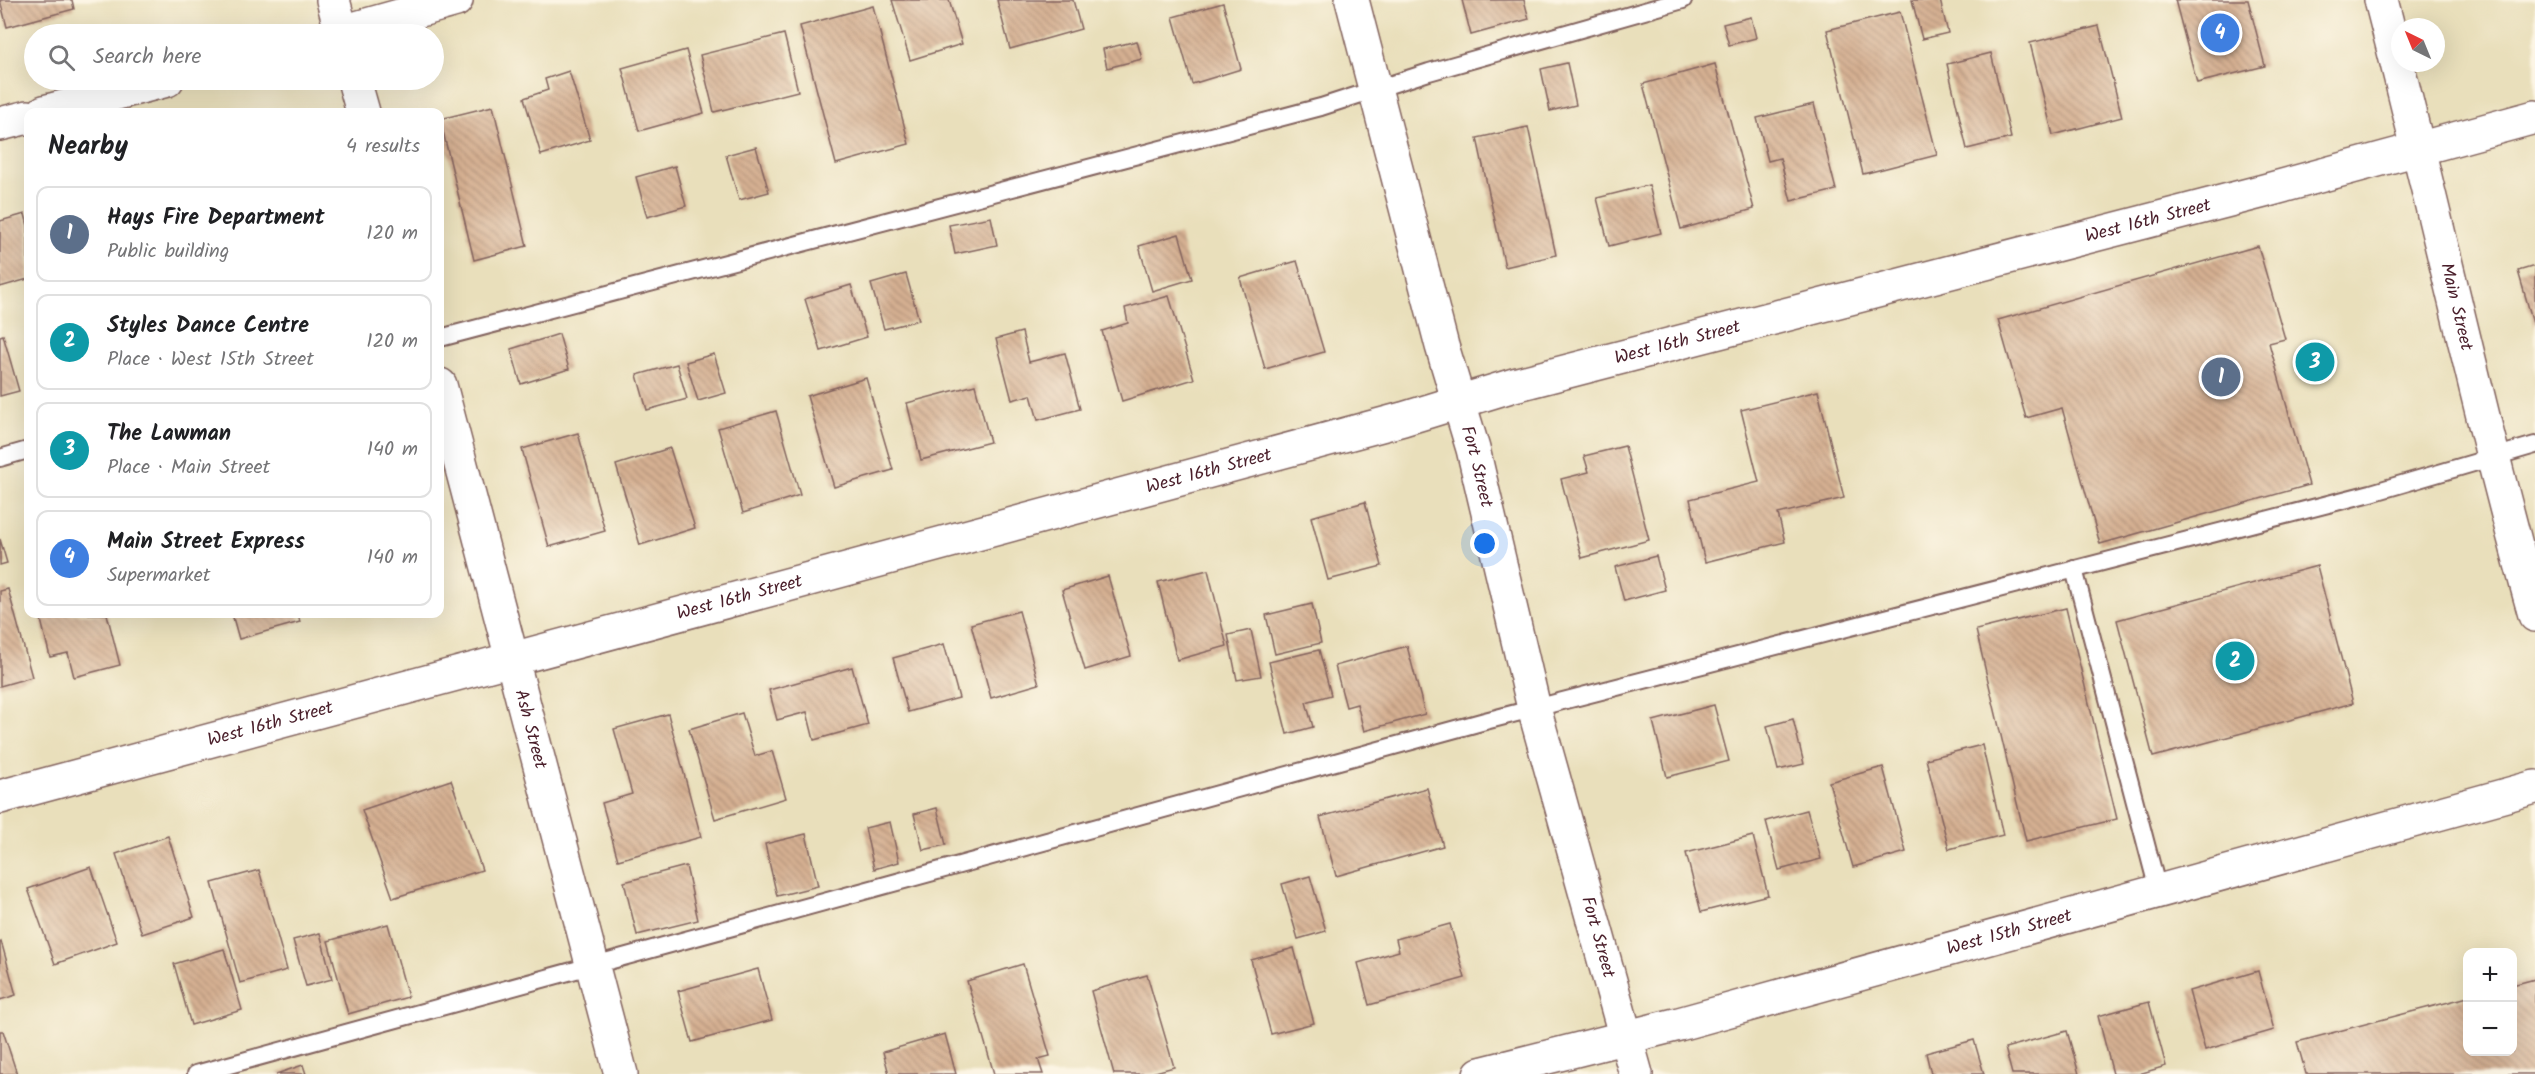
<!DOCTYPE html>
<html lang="en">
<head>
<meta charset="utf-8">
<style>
	:root { --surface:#fff; --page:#f2f2f2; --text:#202124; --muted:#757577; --line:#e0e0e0; --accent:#1f6fb2 }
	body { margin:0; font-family:Kalam,sans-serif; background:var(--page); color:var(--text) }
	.controls { position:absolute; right:18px; bottom:18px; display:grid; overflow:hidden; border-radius:12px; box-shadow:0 6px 24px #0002 }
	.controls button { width:54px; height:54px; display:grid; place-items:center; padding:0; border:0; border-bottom:2px solid var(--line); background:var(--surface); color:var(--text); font:30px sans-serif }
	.compass { position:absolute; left:2391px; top:18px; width:54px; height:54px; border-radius:50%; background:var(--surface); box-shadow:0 6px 24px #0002; rotate:317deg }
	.you { position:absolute; left:1485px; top:544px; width:21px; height:21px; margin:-15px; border:4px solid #fff; border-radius:50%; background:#1a73e8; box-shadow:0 0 0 9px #1a73e833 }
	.badge { display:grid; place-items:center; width:39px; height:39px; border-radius:50%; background:var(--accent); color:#fff; font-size:20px; font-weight:700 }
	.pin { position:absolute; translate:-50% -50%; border:3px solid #fff; box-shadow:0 2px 6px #0006 }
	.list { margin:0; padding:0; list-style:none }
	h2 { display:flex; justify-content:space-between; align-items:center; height:78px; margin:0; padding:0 24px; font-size:26px }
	h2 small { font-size:20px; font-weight:400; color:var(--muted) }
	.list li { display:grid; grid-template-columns:39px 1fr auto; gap:18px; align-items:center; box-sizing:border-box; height:96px; margin:0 12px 12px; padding:0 12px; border:2px solid var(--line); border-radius:12px }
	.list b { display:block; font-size:22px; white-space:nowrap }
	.list p { margin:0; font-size:20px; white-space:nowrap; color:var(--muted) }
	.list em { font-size:20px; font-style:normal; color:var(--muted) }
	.icon { flex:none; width:33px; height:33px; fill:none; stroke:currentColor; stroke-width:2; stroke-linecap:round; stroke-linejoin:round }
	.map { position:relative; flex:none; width:2535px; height:1074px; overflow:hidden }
	.search { position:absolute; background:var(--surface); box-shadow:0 6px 24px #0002; left:24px; top:24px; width:420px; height:66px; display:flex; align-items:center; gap:15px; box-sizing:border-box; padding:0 21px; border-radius:33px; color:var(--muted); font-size:22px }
	.panel { position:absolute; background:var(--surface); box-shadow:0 6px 24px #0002; left:24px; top:108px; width:420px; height:510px; border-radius:12px }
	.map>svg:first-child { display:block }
	.building { fill:url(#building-back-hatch) }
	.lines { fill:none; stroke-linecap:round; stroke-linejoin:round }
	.service-casing { stroke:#82625d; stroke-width:20 }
	.minor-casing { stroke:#82625d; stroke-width:36 }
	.tertiary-casing { stroke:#82625d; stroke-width:36 }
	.service { stroke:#fff; stroke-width:16 }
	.minor { stroke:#fff; stroke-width:33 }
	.tertiary { stroke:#fff; stroke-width:33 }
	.labels { text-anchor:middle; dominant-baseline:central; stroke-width:5; stroke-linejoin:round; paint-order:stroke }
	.street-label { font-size:18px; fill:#4a1f2b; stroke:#fcf5e5 }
</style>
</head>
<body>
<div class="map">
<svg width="2535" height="1074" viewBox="0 0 2535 1074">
	<defs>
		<pattern id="building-back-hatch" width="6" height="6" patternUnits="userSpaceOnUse" patternTransform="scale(1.5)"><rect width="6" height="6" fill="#d5b092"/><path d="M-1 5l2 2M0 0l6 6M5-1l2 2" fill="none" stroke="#af8f77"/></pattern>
	</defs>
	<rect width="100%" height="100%" fill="#fcf5e5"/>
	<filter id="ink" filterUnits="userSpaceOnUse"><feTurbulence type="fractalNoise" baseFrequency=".0167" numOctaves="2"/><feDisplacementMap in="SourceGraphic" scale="12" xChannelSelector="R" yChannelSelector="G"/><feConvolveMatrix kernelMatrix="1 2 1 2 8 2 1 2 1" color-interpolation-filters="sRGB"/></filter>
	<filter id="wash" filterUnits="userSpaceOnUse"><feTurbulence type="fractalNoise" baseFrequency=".008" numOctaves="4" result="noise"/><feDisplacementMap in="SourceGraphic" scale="24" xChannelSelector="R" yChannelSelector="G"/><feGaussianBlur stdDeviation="1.35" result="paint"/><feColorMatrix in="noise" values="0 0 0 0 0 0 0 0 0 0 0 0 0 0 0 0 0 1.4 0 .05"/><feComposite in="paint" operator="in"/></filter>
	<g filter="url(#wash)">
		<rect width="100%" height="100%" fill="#e9dfbb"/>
		<g id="blocks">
			<g class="building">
				<polygon points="0,0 72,0 74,9 7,27"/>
				<polygon points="892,0 949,0 962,44 910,60"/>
				<polygon points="997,0 1073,0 1081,29 1010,49"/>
				<polygon points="1462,0 1524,0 1529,19 1471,35"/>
				<polygon points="1912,0 1940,0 1948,33 1922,39"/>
				<polygon points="2175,0 2248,0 2265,66 2197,83"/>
				<polygon points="1223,3 1241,69 1192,84 1173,17"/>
				<polygon points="873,6 909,144 836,164 800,26"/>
				<polygon points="1900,12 1937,155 1863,174 1827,30"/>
				<polygon points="1751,17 1756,38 1729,45 1723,24"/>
				<polygon points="2099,26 2122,117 2053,135 2030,43"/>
				<polygon points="784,34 798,91 714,112 700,55"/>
				<polygon points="1137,41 1142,59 1107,68 1103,49"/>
				<polygon points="686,50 704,113 639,131 622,68"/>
				<polygon points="1991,53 2011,138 1967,149 1947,64"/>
				<polygon points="1567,63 1576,105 1550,111 1541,69"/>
				<polygon points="1715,64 1754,209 1681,229 1643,84"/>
				<polygon points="569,71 590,140 541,155 524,98 548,90 545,79"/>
				<polygon points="1814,104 1836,190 1791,201 1780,158 1768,161 1757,118"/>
				<polygon points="493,106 527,246 474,260 440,119"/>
				<polygon points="1528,127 1556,255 1505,267 1477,138"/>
				<polygon points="756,147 769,192 739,200 726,155"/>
				<polygon points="675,166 686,206 647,217 636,177"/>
				<polygon points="1649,185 1661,233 1609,246 1597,198"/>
				<polygon points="25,214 28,226 28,279 0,287 0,221"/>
				<polygon points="991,217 997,245 955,254 949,225"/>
				<polygon points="1179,234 1192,279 1152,291 1139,246"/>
				<polygon points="2258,246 2285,339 2269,343 2309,485 2100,544 2062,408 2026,418 1998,320"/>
				<polygon points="1297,261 1324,352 1265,369 1240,278"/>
				<polygon points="2535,266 2535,326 2534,326 2518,271"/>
				<polygon points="906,274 919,320 884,329 871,284"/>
				<polygon points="851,285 867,337 821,351 805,299"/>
				<polygon points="1169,296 1194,379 1122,401 1102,331 1128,323 1125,308"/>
				<polygon points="1022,332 1029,362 1065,353 1080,409 1038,420 1031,395 1012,400 996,339"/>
				<polygon points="559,334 569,369 521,384 511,349"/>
				<polygon points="3,335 19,391 0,396 0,336"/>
				<polygon points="714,354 726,393 698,401 686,362"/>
				<polygon points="677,364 687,399 647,410 637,375"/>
				<polygon points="866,378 893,470 834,487 807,396"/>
				<polygon points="975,385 990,442 921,460 907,403"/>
				<polygon points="1818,391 1844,498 1778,514 1785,542 1705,562 1690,499 1759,482 1741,410"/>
				<polygon points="776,411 800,495 743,513 718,428"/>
				<polygon points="578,433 605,531 549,547 522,449"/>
				<polygon points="1625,446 1649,540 1582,558 1561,479 1589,472 1584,456"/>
				<polygon points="670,448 695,528 640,545 616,465"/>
				<polygon points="1365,502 1382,566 1328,580 1311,517"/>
				<polygon points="0,539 7,563 0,565"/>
				<polygon points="1656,556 1665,590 1624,601 1615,567"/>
				<polygon points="2317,566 2353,703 2153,757 2117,620"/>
				<polygon points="1208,570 1227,646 1177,660 1158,582"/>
				<polygon points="1108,576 1131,656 1085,670 1062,590"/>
				<polygon points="8,589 32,677 0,686 0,591"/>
				<polygon points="1312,604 1321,643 1275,654 1266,615"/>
				<polygon points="2066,608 2117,819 2026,841 1976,630"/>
				<polygon points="1019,611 1039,684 991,698 971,624"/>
				<polygon points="67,614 107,614 120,665 74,677 68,653 50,657 41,620"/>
				<polygon points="232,614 298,614 300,622 239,639"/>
				<polygon points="1251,630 1261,676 1237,680 1228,635"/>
				<polygon points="944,644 959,698 908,712 893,658"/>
				<polygon points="1407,646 1425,714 1364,731 1357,704 1346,707 1335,666"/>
				<polygon points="1319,650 1331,695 1306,702 1313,727 1287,734 1269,662"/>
				<polygon points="852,667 868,725 814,740 807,712 777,720 769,690"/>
				<polygon points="1714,705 1729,761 1667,777 1653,721"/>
				<polygon points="742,713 755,756 772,751 786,798 715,819 689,729"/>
				<polygon points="668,714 701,837 618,860 602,803 632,794 614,729"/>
				<polygon points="1793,719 1804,764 1778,770 1767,726"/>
				<polygon points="1982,745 2003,835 1949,849 1926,759"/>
				<polygon points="1883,767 1906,852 1853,867 1829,782"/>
				<polygon points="451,780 482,870 393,898 362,810"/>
				<polygon points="1427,788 1443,846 1336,876 1320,817"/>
				<polygon points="937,808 946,845 923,850 914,814"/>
				<polygon points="1807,810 1821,859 1779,870 1766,821"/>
				<polygon points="890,822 899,862 874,869 865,828"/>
				<polygon points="806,834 818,886 777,896 765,844"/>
				<polygon points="168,836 194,917 142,934 116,854"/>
				<polygon points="1753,836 1768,895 1701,912 1686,853"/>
				<polygon points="686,866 698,920 637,935 624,882"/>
				<polygon points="91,867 117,942 55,964 28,889"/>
				<polygon points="259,870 287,970 240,983 212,883"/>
				<polygon points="1310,876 1326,931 1298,939 1282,884"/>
				<polygon points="388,924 408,997 348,1014 328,941"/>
				<polygon points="1450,924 1465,978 1369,1005 1358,963 1399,951 1396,939"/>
				<polygon points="320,933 332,979 306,986 293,940"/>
				<polygon points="1,941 16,995 0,1000 0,942"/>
				<polygon points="1294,948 1314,1023 1271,1034 1251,960"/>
				<polygon points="224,949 242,1010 191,1025 174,964"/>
				<polygon points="1023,964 1050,1056 1038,1059 1043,1074 994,1074 967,981"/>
				<polygon points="758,969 772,1020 692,1042 678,991"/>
				<polygon points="2258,971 2274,1030 2205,1050 2189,991"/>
				<polygon points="1147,975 1174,1067 1148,1074 1114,1074 1091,991"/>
				<polygon points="2535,979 2535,1074 2306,1074 2297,1042 2468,997 2468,1052 2512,1052 2512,985"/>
				<polygon points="2149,1002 2166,1066 2139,1074 2113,1074 2098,1016"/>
				<polygon points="0,1031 3,1031 17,1074 0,1074"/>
				<polygon points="2067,1031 2079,1074 2012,1074 2005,1048"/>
				<polygon points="945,1034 956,1074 889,1074 883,1052"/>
				<polygon points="1974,1040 1984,1074 1931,1074 1926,1053"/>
				<polygon points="303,1065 306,1074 276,1074"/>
			</g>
		</g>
	</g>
	<g filter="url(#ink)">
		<use href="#blocks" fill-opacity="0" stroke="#82625d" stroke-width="1.5"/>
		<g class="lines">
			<g class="service-casing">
				<g id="service">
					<polyline points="440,338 1321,107 1429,72 1683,0"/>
					<polyline points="0,458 28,450"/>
					<polyline points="2074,569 2158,890"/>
					<polyline points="196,1074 1485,721 2371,493 2535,445"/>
				</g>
			</g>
			<g class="minor-casing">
				<g id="minor">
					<polyline points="333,0 342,34"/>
					<path id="s1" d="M1352,0L1442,346L1473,449L1534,708L1636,1074"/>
					<polyline points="335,34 456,0"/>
					<polyline points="354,80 363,112"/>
					<polyline points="44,112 167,80"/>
					<polyline points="0,124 28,117"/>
					<path id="s2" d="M440,385L621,1074"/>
					<path id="s3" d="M0,797L1403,419L1514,385L2264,191L2535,117"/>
					<path id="s4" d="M1480,1074L1679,1024L2535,787"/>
				</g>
			</g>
			<g class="tertiary-casing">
				<g id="tertiary">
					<path id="s5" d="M2381,0C2434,205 2478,411 2535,615"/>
				</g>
			</g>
			<use href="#service" class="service"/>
			<use href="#minor" class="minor"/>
			<use href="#tertiary" class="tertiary"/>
		</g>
	</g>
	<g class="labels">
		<g class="street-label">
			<text stroke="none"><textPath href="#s3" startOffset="2224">West 16th Street</textPath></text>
			<text stroke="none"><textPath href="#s5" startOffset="316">Main Street</textPath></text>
			<text stroke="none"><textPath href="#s3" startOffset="1738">West 16th Street</textPath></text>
			<text stroke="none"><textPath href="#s1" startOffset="483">Fort Street</textPath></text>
			<text stroke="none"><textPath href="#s3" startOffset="1252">West 16th Street</textPath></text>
			<text stroke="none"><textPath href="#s3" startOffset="766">West 16th Street</textPath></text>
			<text stroke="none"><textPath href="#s3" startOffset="280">West 16th Street</textPath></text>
			<text stroke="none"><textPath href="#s2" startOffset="356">Ash Street</textPath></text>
			<text stroke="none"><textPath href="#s4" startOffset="548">West 15th Street</textPath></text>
			<text stroke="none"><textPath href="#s1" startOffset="969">Fort Street</textPath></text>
		</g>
	</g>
</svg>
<div class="controls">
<button>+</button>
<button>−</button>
</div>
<svg class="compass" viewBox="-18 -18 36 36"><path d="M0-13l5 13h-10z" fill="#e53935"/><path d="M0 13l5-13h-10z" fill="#757577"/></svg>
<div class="you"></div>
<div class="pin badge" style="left:2221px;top:377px;background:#5c6f8a">1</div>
<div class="pin badge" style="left:2235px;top:661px;background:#0f9aa8">2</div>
<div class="pin badge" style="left:2315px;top:362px;background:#0f9aa8">3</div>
<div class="pin badge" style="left:2220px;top:33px;background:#3f7fe0">4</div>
<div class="search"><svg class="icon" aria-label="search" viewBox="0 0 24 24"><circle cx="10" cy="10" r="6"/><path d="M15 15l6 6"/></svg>Search here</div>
<section class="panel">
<h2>Nearby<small>4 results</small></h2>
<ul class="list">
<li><span class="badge" style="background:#5c6f8a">1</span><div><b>Hays Fire Department</b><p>Public building</p></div><em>120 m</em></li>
<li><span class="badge" style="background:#0f9aa8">2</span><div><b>Styles Dance Centre</b><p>Place · West 15th Street</p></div><em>120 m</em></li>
<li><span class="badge" style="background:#0f9aa8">3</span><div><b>The Lawman</b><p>Place · Main Street</p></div><em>140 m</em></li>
<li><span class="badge" style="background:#3f7fe0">4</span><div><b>Main Street Express</b><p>Supermarket</p></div><em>140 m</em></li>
</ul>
</section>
</div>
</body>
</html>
